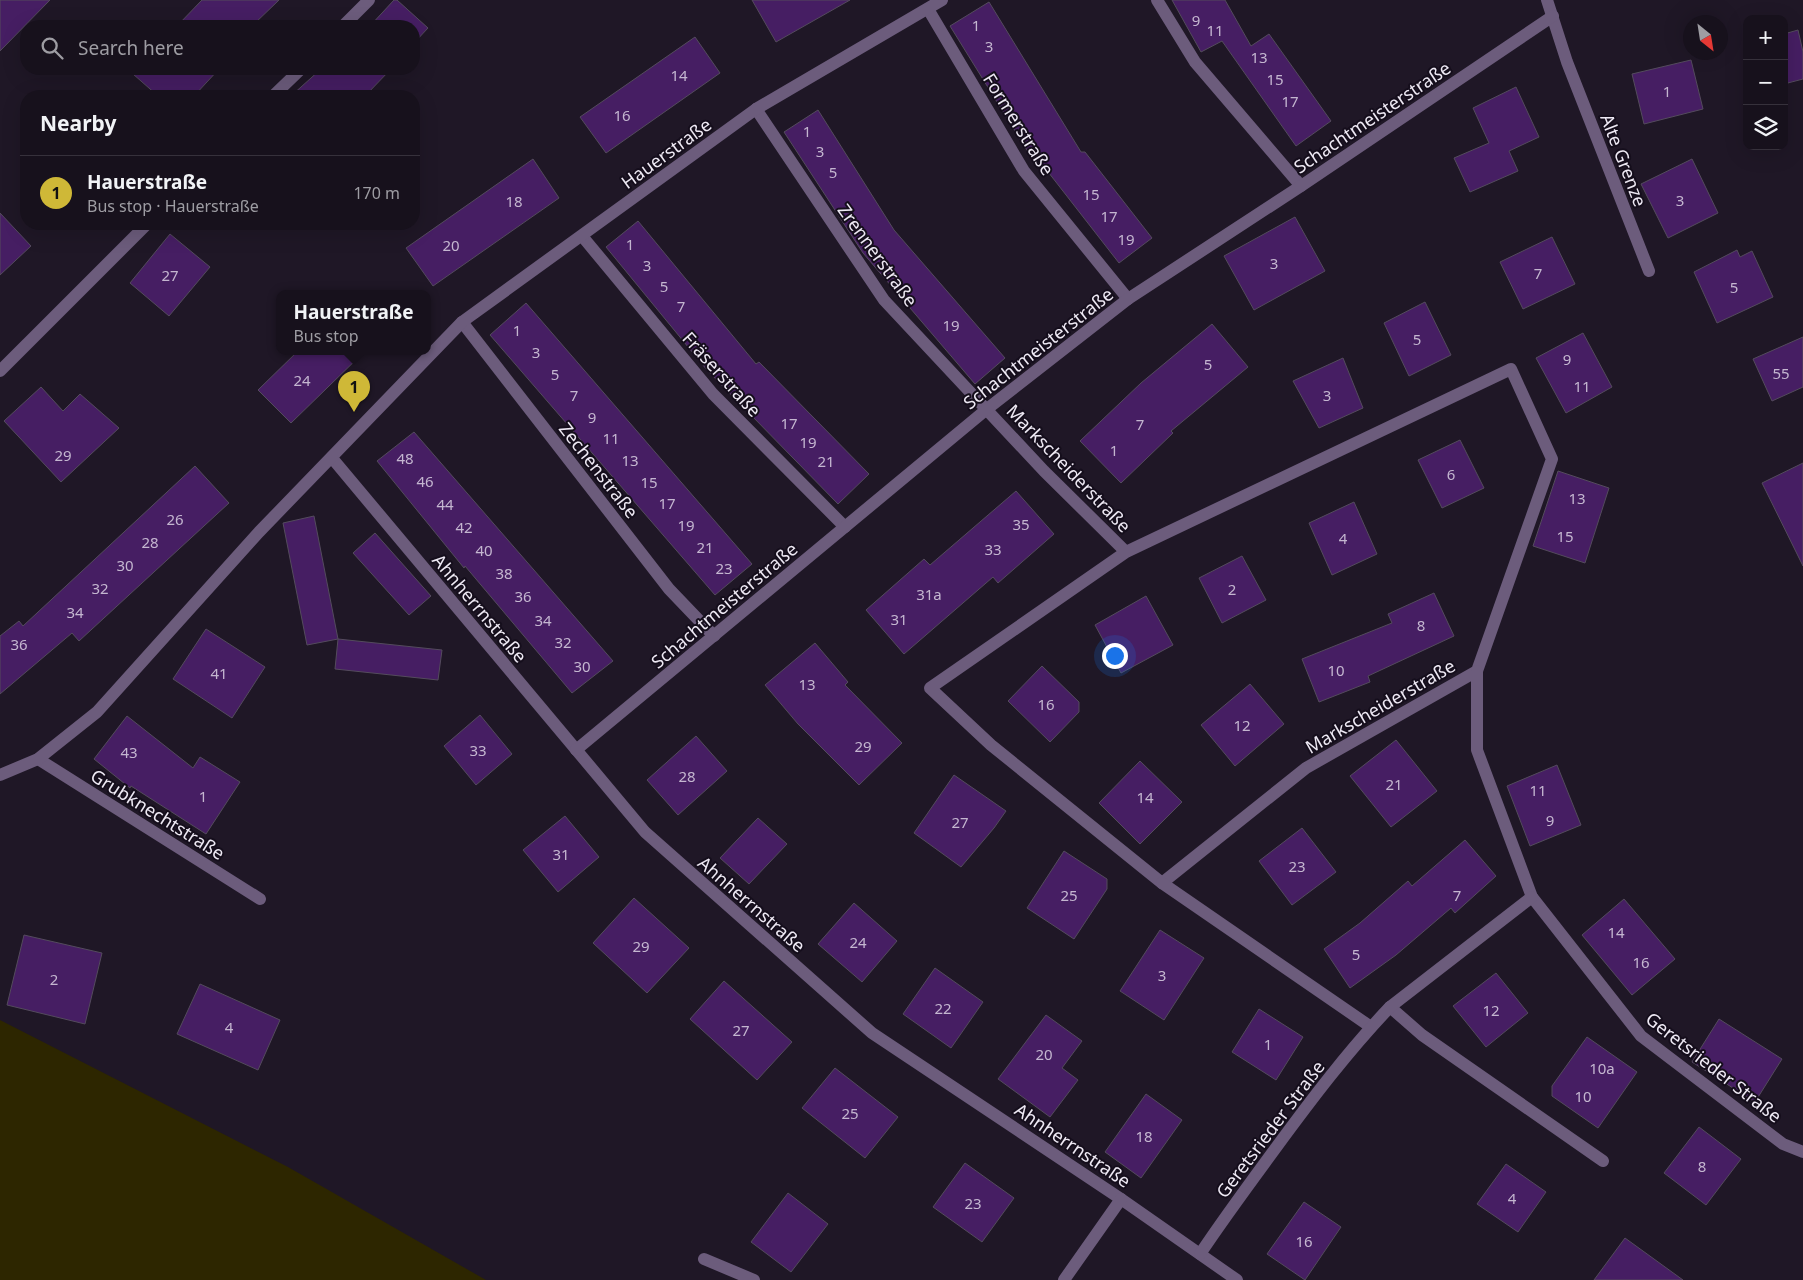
<!DOCTYPE html>
<html lang="en">
<head>
<meta charset="utf-8">
<style>
	:root { --surface:#17111c; --page:#241f29; --text:#f1f3f6; --muted:#9e9da3; --line:#36313b; --accent:#cfb837 }
	body { margin:0; font-family:"Noto Sans",sans-serif; background:var(--page); color:var(--text) }
	.controls { position:absolute; right:15px; top:15px; display:grid; overflow:hidden; border-radius:10px; box-shadow:0 5px 20px #0002 }
	.controls button { width:45px; height:45px; display:grid; place-items:center; padding:0; border:0; border-bottom:1px solid var(--line); background:var(--surface); color:var(--text); font:25px sans-serif }
	.compass { position:absolute; left:1683px; top:15px; width:45px; height:45px; border-radius:50%; background:var(--surface); box-shadow:0 5px 20px #0002; rotate:150deg }
	.you { position:absolute; left:1114px; top:655px; width:18px; height:18px; margin:-12px; border:4px solid #fff; border-radius:50%; background:#1a73e8; box-shadow:0 0 0 8px #1a73e833 }
	.badge { display:grid; place-items:center; width:32px; height:32px; border-radius:50%; background:var(--accent); color:#111; font-size:16px; font-weight:700 }
	.pin { position:absolute; translate:-50% -41px; filter:drop-shadow(0 1px 2px #0008) }
	.pin::after { content:''; position:absolute; top:26px; width:18px; height:15px; background:inherit; clip-path:polygon(0 0,100% 0,50% 100%) }
	.popup { position:absolute; left:276px; top:290px; width:155px; height:65px; box-sizing:border-box; display:grid; place-content:center; border-radius:10px; background:var(--surface); filter:drop-shadow(0 1px 4px #0005); font-size:16px; white-space:nowrap; color:var(--muted) }
	.popup b { font-size:19px; color:var(--text) }
	.popup::after { content:''; position:absolute; left:50%; top:100%; margin-left:-10px; border:10px solid transparent; border-top-color:var(--surface) }
	.list { margin:0; padding:0; list-style:none }
	h2 { display:flex; justify-content:space-between; align-items:center; height:65px; margin:0; padding:0 20px; font-size:21px }
	h2 small { font-size:16px; font-weight:400; color:var(--muted) }
	.list li { display:grid; grid-template-columns:32px 1fr auto; gap:15px; align-items:center; box-sizing:border-box; height:75px; padding:0 20px; border-top:1px solid var(--line) }
	.list b { display:block; font-size:19px; white-space:nowrap }
	.list p { margin:0; font-size:16px; white-space:nowrap; color:var(--muted) }
	.list em { font-size:16px; font-style:normal; color:var(--muted) }
	.icon { flex:none; width:28px; height:28px; fill:none; stroke:currentColor; stroke-width:2; stroke-linecap:round; stroke-linejoin:round }
	.map { position:relative; flex:none; width:1803px; height:1280px; overflow:hidden }
	.search { position:absolute; background:var(--surface); box-shadow:0 5px 20px #0002; left:20px; top:20px; width:400px; height:55px; display:flex; align-items:center; gap:12px; box-sizing:border-box; padding:0 18px; border-radius:20px; color:var(--muted); font-size:19px }
	.panel { position:absolute; background:var(--surface); box-shadow:0 5px 20px #0002; left:20px; top:90px; width:400px; height:140px; border-radius:20px }
	.map>svg:first-child { display:block }
	.green { fill:#2d2600 }
	.building { fill:#461e63; stroke:#544b5d }
	.lines { fill:none; stroke-linecap:round; stroke-linejoin:round }
	.street { stroke:#6c5c7c; stroke-width:12 }
	.labels { text-anchor:middle; dominant-baseline:central; stroke-width:4; stroke-linejoin:round; paint-order:stroke }
	.number-label { font-size:15px; fill:#c4b6d0 }
	.street-label { font-size:18px; fill:#eee9f4; stroke:#150e1c }
</style>
</head>
<body>
<div class="map">
<svg width="1803" height="1280" viewBox="0 0 1803 1280">
	<rect width="100%" height="100%" fill="#1f1726"/>
	<polygon class="green" points="0,1020 288,1167 486,1280 0,1280"/>
	<g class="building">
		<polygon points="0,0 50,0 0,51"/>
		<polygon points="202,0 279,0 252,26 177,26"/>
		<polygon points="394,0 397,0 428,28 414,43 414,26 370,26"/>
		<polygon points="752,0 850,0 776,42"/>
		<polygon points="1172,0 1225,0 1251,46 1269,34 1331,121 1296,146 1222,41 1201,52"/>
		<polygon points="989,2 1081,152 1085,152 1152,238 1119,263 1031,150 1028,152 950,26"/>
		<polygon points="1798,30 1803,52 1803,79 1784,84 1784,34"/>
		<polygon points="695,37 720,73 606,153 580,117"/>
		<polygon points="1691,60 1703,109 1644,124 1632,74"/>
		<polygon points="138,69 219,69 194,96 158,96 133,74"/>
		<polygon points="321,69 391,69 365,96 291,96"/>
		<polygon points="1516,87 1539,137 1509,151 1518,171 1470,192 1454,158 1489,143 1473,108"/>
		<polygon points="818,110 894,230 1005,358 975,384 863,253 784,132"/>
		<polygon points="533,159 559,198 433,286 406,248"/>
		<polygon points="1692,159 1718,213 1668,238 1641,184"/>
		<polygon points="0,213 31,246 0,275"/>
		<polygon points="1295,217 1325,271 1254,310 1224,256"/>
		<polygon points="638,221 756,364 759,362 869,474 838,504 707,370 606,247"/>
		<polygon points="170,234 210,267 169,316 130,283"/>
		<polygon points="1552,237 1575,284 1523,309 1500,262"/>
		<polygon points="1737,250 1740,257 1752,251 1773,297 1717,323 1694,272"/>
		<polygon points="1425,302 1451,355 1409,376 1384,323"/>
		<polygon points="526,303 752,564 715,595 490,335"/>
		<polygon points="1212,324 1248,367 1171,431 1173,433 1121,483 1080,441 1141,383"/>
		<polygon points="1583,333 1612,387 1566,413 1536,358"/>
		<polygon points="1803,337 1803,387 1772,401 1753,359"/>
		<polygon points="298,351 365,351 291,423 258,390"/>
		<polygon points="1343,358 1363,408 1319,428 1293,381"/>
		<polygon points="41,387 63,411 80,394 119,428 61,482 4,421"/>
		<polygon points="414,432 613,661 572,693 465,566 464,568 377,461"/>
		<polygon points="1460,440 1484,488 1442,508 1418,460"/>
		<polygon points="1803,463 1803,566 1762,483"/>
		<polygon points="195,466 229,503 79,641 72,633 0,694 0,636 19,621 23,626"/>
		<polygon points="1558,471 1609,488 1585,563 1533,546"/>
		<polygon points="1016,491 1054,534 998,583 993,577 904,654 866,610 924,559 930,565"/>
		<polygon points="1354,502 1377,554 1332,575 1309,523"/>
		<polygon points="314,516 338,639 307,645 283,523"/>
		<polygon points="375,533 431,596 409,615 353,553"/>
		<polygon points="1242,556 1266,600 1222,623 1199,578"/>
		<polygon points="1434,593 1454,636 1368,676 1370,682 1319,702 1302,659 1392,623 1388,614"/>
		<polygon points="1146,596 1173,645 1121,673 1095,625"/>
		<polygon points="206,629 265,667 232,718 173,679"/>
		<polygon points="338,639 442,650 438,680 335,669"/>
		<polygon points="815,643 848,682 845,685 902,743 859,785 798,724 765,685"/>
		<polygon points="1042,666 1079,702 1079,712 1050,742 1008,701"/>
		<polygon points="1250,684 1284,724 1235,766 1201,725"/>
		<polygon points="480,715 512,754 476,785 444,746"/>
		<polygon points="127,716 193,768 200,757 240,782 206,834 131,786 130,788 94,759"/>
		<polygon points="696,736 727,771 678,815 647,780"/>
		<polygon points="1396,740 1437,791 1391,827 1350,776"/>
		<polygon points="1140,761 1182,802 1140,844 1099,803"/>
		<polygon points="1557,765 1581,825 1530,846 1507,786"/>
		<polygon points="954,775 1006,811 994,828 961,867 914,833"/>
		<polygon points="565,816 599,857 558,892 523,850"/>
		<polygon points="758,818 787,844 749,884 720,858"/>
		<polygon points="1302,828 1336,872 1292,905 1259,861"/>
		<polygon points="1465,840 1496,876 1455,913 1451,908 1396,955 1350,988 1324,949 1360,923 1408,881 1412,886"/>
		<polygon points="1064,851 1107,879 1107,889 1074,939 1027,908"/>
		<polygon points="634,898 689,948 647,993 593,943"/>
		<polygon points="1624,899 1675,959 1632,995 1582,935"/>
		<polygon points="854,903 897,941 862,982 818,944"/>
		<polygon points="1160,930 1204,958 1164,1020 1120,991"/>
		<polygon points="24,935 102,953 85,1024 7,1005"/>
		<polygon points="935,968 983,1002 951,1048 903,1014"/>
		<polygon points="1496,973 1528,1013 1486,1047 1453,1006"/>
		<polygon points="724,981 792,1042 757,1080 690,1019"/>
		<polygon points="200,984 280,1020 258,1070 177,1034"/>
		<polygon points="1259,1009 1303,1037 1276,1080 1232,1052"/>
		<polygon points="1046,1015 1082,1041 1062,1068 1078,1080 1050,1117 998,1079"/>
		<polygon points="1719,1019 1782,1059 1755,1102 1692,1062"/>
		<polygon points="1587,1037 1637,1072 1598,1128 1552,1096 1552,1086"/>
		<polygon points="835,1068 898,1117 865,1158 802,1108"/>
		<polygon points="1146,1094 1182,1120 1141,1178 1105,1152"/>
		<polygon points="1699,1127 1741,1159 1706,1205 1664,1173"/>
		<polygon points="965,1163 1014,1198 982,1242 933,1207"/>
		<polygon points="1506,1164 1546,1192 1518,1232 1477,1204"/>
		<polygon points="788,1193 828,1224 791,1272 751,1242"/>
		<polygon points="1304,1202 1341,1227 1305,1280 1267,1254"/>
		<polygon points="1625,1238 1683,1280 1594,1280"/>
	</g>
	<g class="lines">
		<g class="street">
			<polyline points="1157,0 1195,62 1301,186"/>
			<polyline points="1547,0 1567,62 1649,271"/>
			<polyline points="928,9 1024,171 1128,299"/>
			<polyline points="343,26 369,0"/>
			<polyline points="273,96 301,69"/>
			<polyline points="756,109 884,300 1044,471 1126,552 1511,369 1552,459 1477,671 1306,768 1162,883 991,745 930,688 1126,552"/>
			<polyline points="582,236 713,394 845,527"/>
			<polyline points="462,322 669,589 714,636"/>
			<polyline points="0,371 147,224"/>
			<polyline points="332,458 645,832 872,1033 1121,1199 1237,1280"/>
			<polyline points="1477,671 1477,750 1532,897 1641,1036 1783,1144 1803,1152"/>
			<polyline points="576,750 987,409 1128,299 1301,186 1553,16"/>
			<polyline points="38,759 260,899"/>
			<polyline points="0,775 38,759 97,712 259,532 462,322 756,109 942,0"/>
			<polyline points="1162,883 1371,1027"/>
			<polyline points="1390,1007 1422,1035 1603,1161"/>
			<path d="M1200,1254C1224,1218 1250,1183 1275,1149C1311,1100 1348,1051 1390,1007L1532,897"/>
			<polyline points="704,1259 754,1280"/>
			<polyline points="1064,1280 1121,1199"/>
		</g>
	</g>
	<g class="labels">
		<g class="number-label">
			<text x="1196" y="20">9</text>
			<text x="976" y="25">1</text>
			<text x="1215" y="30">11</text>
			<text x="989" y="46">3</text>
			<text x="1259" y="57">13</text>
			<text x="679" y="75">14</text>
			<text x="1275" y="79">15</text>
			<text x="1667" y="91">1</text>
			<text x="1290" y="101">17</text>
			<text x="622" y="115">16</text>
			<text x="807" y="131">1</text>
			<text x="820" y="151">3</text>
			<text x="833" y="172">5</text>
			<text x="1091" y="194">15</text>
			<text x="1680" y="200">3</text>
			<text x="514" y="201">18</text>
			<text x="1109" y="216">17</text>
			<text x="1126" y="239">19</text>
			<text x="630" y="244">1</text>
			<text x="451" y="245">20</text>
			<text x="1274" y="263">3</text>
			<text x="647" y="265">3</text>
			<text x="1538" y="273">7</text>
			<text x="170" y="275">27</text>
			<text x="664" y="286">5</text>
			<text x="1734" y="287">5</text>
			<text x="681" y="306">7</text>
			<text x="951" y="325">19</text>
			<text x="517" y="330">1</text>
			<text x="1417" y="339">5</text>
			<text x="536" y="352">3</text>
			<text x="1567" y="359">9</text>
			<text x="1208" y="364">5</text>
			<text x="1781" y="373">55</text>
			<text x="555" y="374">5</text>
			<text x="302" y="380">24</text>
			<text x="1582" y="386">11</text>
			<text x="574" y="395">7</text>
			<text x="1327" y="395">3</text>
			<text x="592" y="417">9</text>
			<text x="789" y="423">17</text>
			<text x="1140" y="424">7</text>
			<text x="611" y="438">11</text>
			<text x="808" y="442">19</text>
			<text x="1114" y="450">1</text>
			<text x="63" y="455">29</text>
			<text x="405" y="458">48</text>
			<text x="630" y="460">13</text>
			<text x="826" y="461">21</text>
			<text x="1451" y="474">6</text>
			<text x="425" y="481">46</text>
			<text x="649" y="482">15</text>
			<text x="1577" y="498">13</text>
			<text x="667" y="503">17</text>
			<text x="445" y="504">44</text>
			<text x="175" y="519">26</text>
			<text x="1021" y="524">35</text>
			<text x="686" y="525">19</text>
			<text x="464" y="527">42</text>
			<text x="1565" y="536">15</text>
			<text x="1343" y="538">4</text>
			<text x="150" y="542">28</text>
			<text x="705" y="547">21</text>
			<text x="993" y="549">33</text>
			<text x="484" y="550">40</text>
			<text x="125" y="565">30</text>
			<text x="724" y="568">23</text>
			<text x="504" y="573">38</text>
			<text x="100" y="588">32</text>
			<text x="1232" y="589">2</text>
			<text x="929" y="594">31a</text>
			<text x="523" y="596">36</text>
			<text x="75" y="612">34</text>
			<text x="899" y="619">31</text>
			<text x="543" y="620">34</text>
			<text x="1421" y="625">8</text>
			<text x="563" y="642">32</text>
			<text x="19" y="644">36</text>
			<text x="582" y="666">30</text>
			<text x="1336" y="670">10</text>
			<text x="219" y="673">41</text>
			<text x="807" y="684">13</text>
			<text x="1046" y="704">16</text>
			<text x="1242" y="725">12</text>
			<text x="863" y="746">29</text>
			<text x="478" y="750">33</text>
			<text x="129" y="752">43</text>
			<text x="687" y="776">28</text>
			<text x="1394" y="784">21</text>
			<text x="1538" y="790">11</text>
			<text x="203" y="796">1</text>
			<text x="1145" y="797">14</text>
			<text x="1550" y="820">9</text>
			<text x="960" y="822">27</text>
			<text x="561" y="854">31</text>
			<text x="1297" y="866">23</text>
			<text x="1069" y="895">25</text>
			<text x="1457" y="895">7</text>
			<text x="1616" y="932">14</text>
			<text x="858" y="942">24</text>
			<text x="641" y="946">29</text>
			<text x="1356" y="954">5</text>
			<text x="1641" y="962">16</text>
			<text x="1162" y="975">3</text>
			<text x="54" y="979">2</text>
			<text x="943" y="1008">22</text>
			<text x="1491" y="1010">12</text>
			<text x="229" y="1027">4</text>
			<text x="741" y="1030">27</text>
			<text x="1268" y="1044">1</text>
			<text x="1044" y="1054">20</text>
			<text x="1602" y="1068">10a</text>
			<text x="1583" y="1096">10</text>
			<text x="850" y="1113">25</text>
			<text x="1144" y="1136">18</text>
			<text x="1702" y="1166">8</text>
			<text x="1512" y="1198">4</text>
			<text x="973" y="1203">23</text>
			<text x="1304" y="1241">16</text>
		</g>
		<g class="street-label">
			<text transform="translate(1372 117) rotate(-34)">Schachtmeisterstraße</text>
			<text transform="translate(1019 124) rotate(58)">Formerstraße</text>
			<text transform="translate(666 153) rotate(-36)">Hauerstraße</text>
			<text transform="translate(1624 160) rotate(69)">Alte Grenze</text>
			<text transform="translate(878 255) rotate(54)">Zrennerstraße</text>
			<text transform="translate(1038 348) rotate(-38)">Schachtmeisterstraße</text>
			<text transform="translate(722 374) rotate(48)">Fräserstraße</text>
			<text transform="translate(1069 468) rotate(46)">Markscheiderstraße</text>
			<text transform="translate(599 470) rotate(52)">Zechenstraße</text>
			<text transform="translate(724 605) rotate(-40)">Schachtmeisterstraße</text>
			<text transform="translate(480 608) rotate(50)">Ahnherrnstraße</text>
			<text transform="translate(1380 706) rotate(-30)">Markscheiderstraße</text>
			<text transform="translate(158 814) rotate(32)">Grubknechtstraße</text>
			<text transform="translate(752 904) rotate(41)">Ahnherrnstraße</text>
			<text transform="translate(1714 1067) rotate(38)">Geretsrieder Straße</text>
			<text transform="translate(1270 1129) rotate(-53)">Geretsrieder Straße</text>
			<text transform="translate(1073 1145) rotate(34)">Ahnherrnstraße</text>
		</g>
	</g>
</svg>
<div class="controls">
<button>+</button>
<button>−</button>
<button><svg class="icon" aria-label="layers" viewBox="0 0 24 24"><path d="M12 4l9 5-9 5-9-5zM3 14l9 5 9-5"/></svg></button>
</div>
<svg class="compass" viewBox="-18 -18 36 36"><path d="M0-13l5 13h-10z" fill="#e53935"/><path d="M0 13l5-13h-10z" fill="#9e9da3"/></svg>
<div class="you"></div>
<div class="pin badge" style="left:354px;top:412px">1</div>
<div class="popup"><b>Hauerstraße</b>Bus stop</div>
<div class="search"><svg class="icon" aria-label="search" viewBox="0 0 24 24"><circle cx="10" cy="10" r="6"/><path d="M15 15l6 6"/></svg>Search here</div>
<section class="panel">
<h2>Nearby<small></small></h2>
<ul class="list">
<li><span class="badge">1</span><div><b>Hauerstraße</b><p>Bus stop · Hauerstraße</p></div><em>170 m</em></li>
</ul>
</section>
</div>
</body>
</html>
